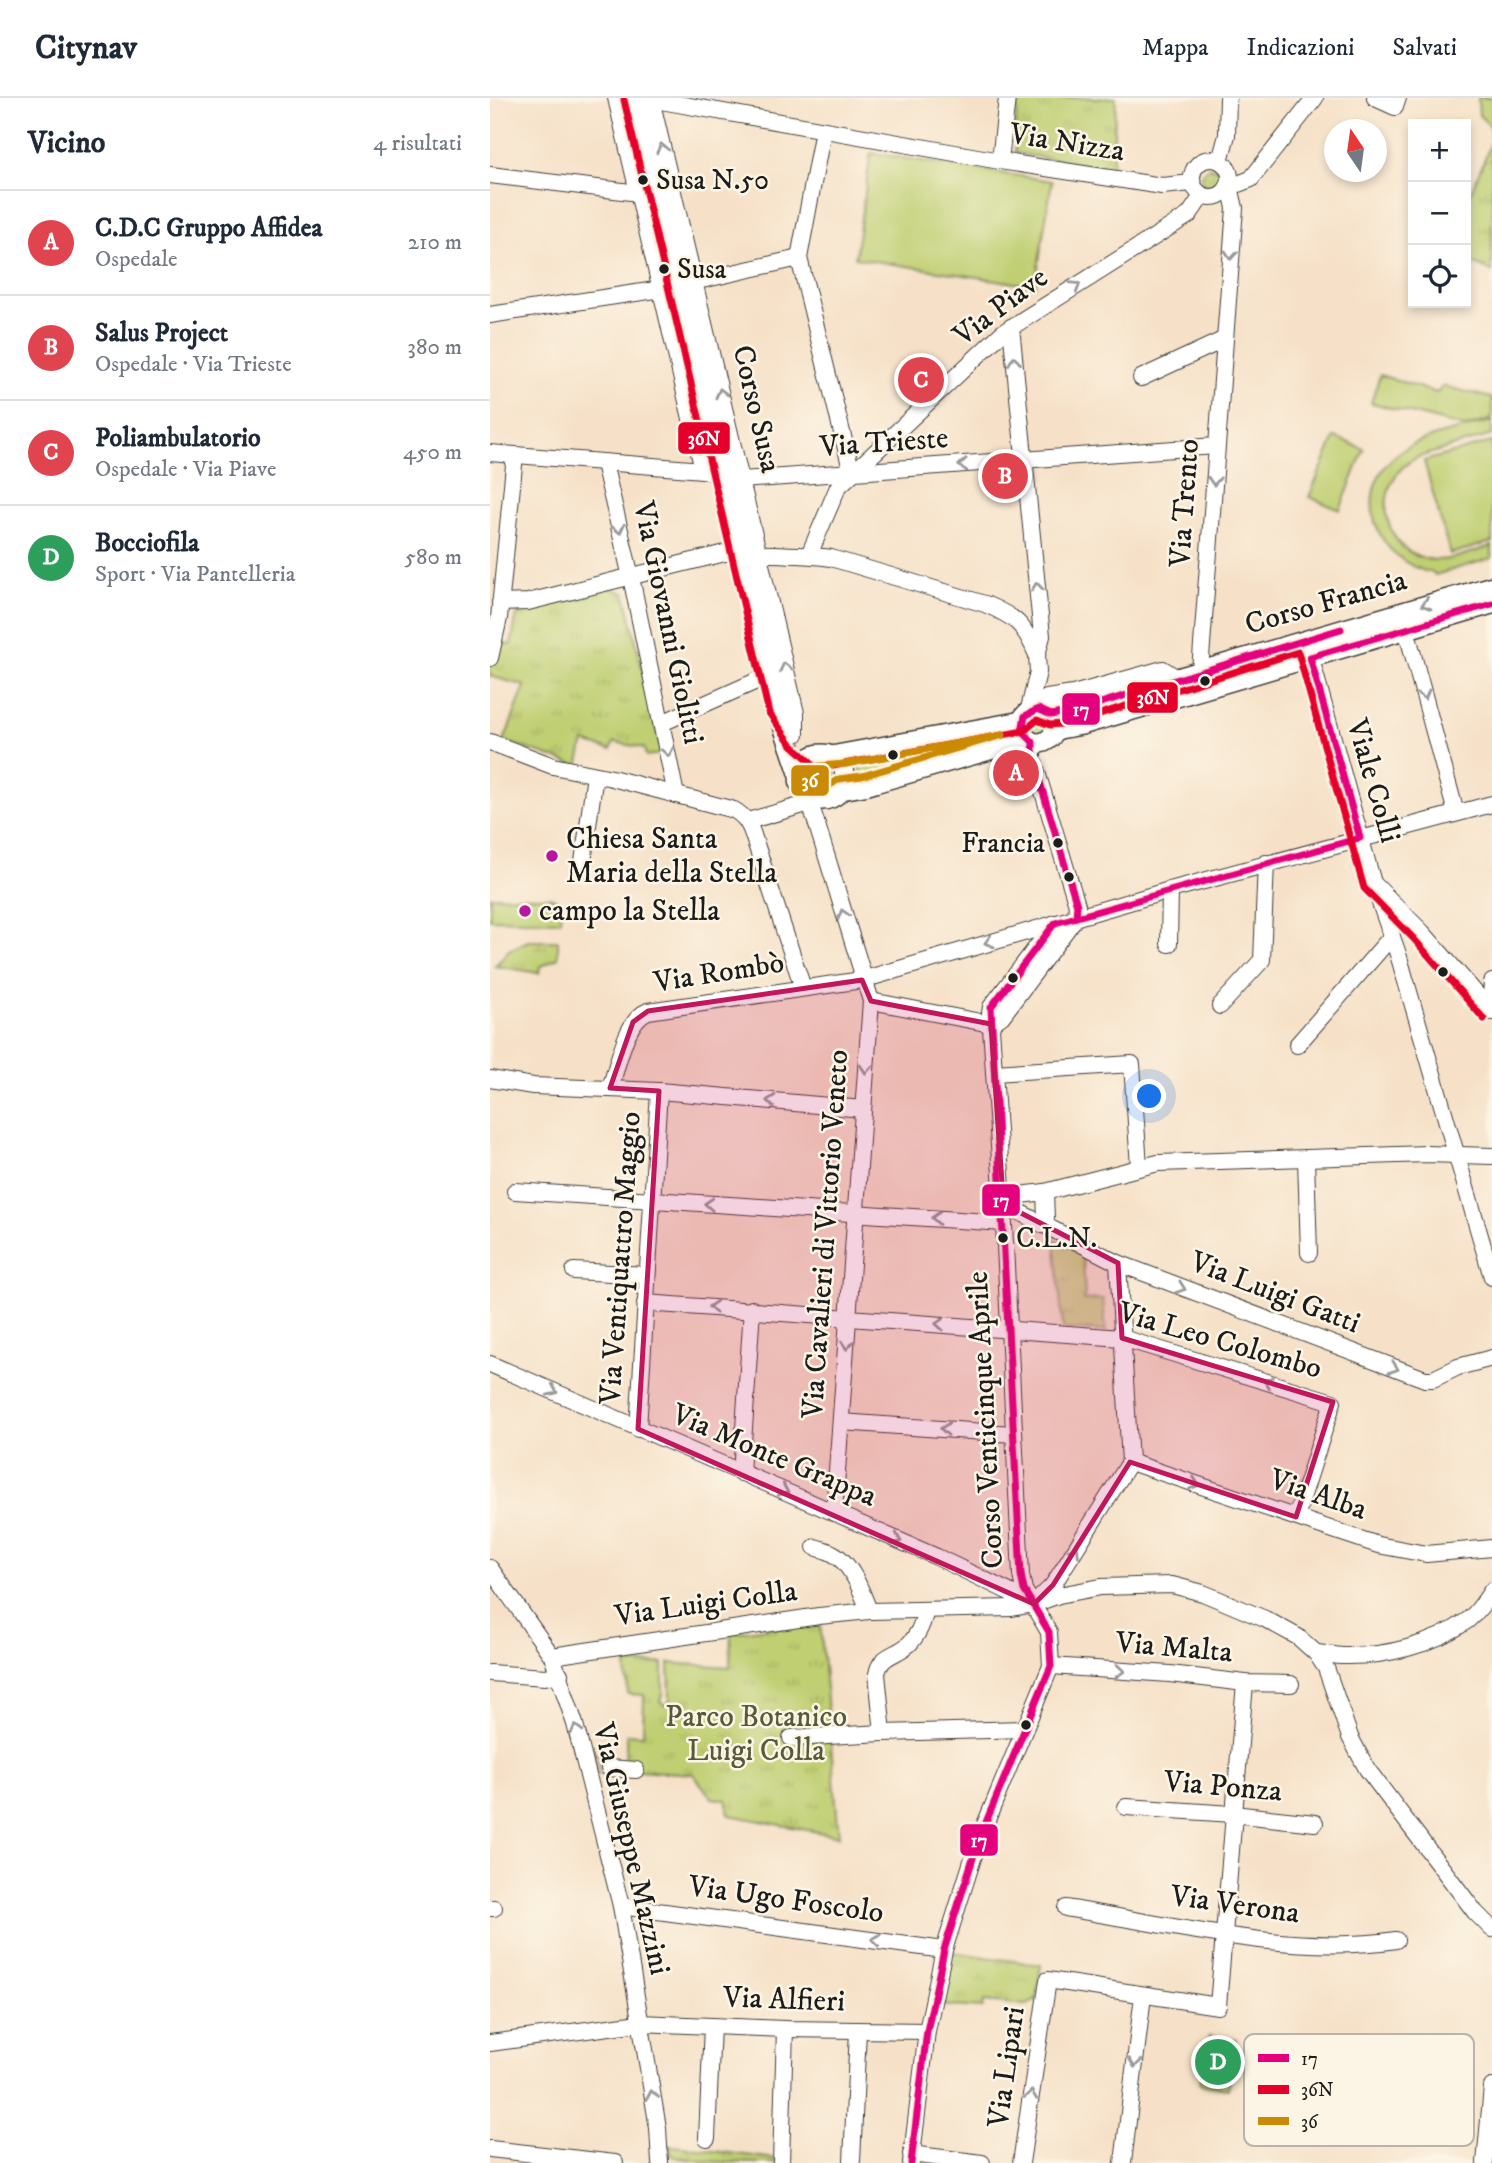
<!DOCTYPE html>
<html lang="it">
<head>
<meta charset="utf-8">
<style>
	:root { --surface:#fff; --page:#f2f2f3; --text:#1f2937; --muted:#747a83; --line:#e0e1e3; --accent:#b5179e }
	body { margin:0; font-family:"IM FELL DW Pica",serif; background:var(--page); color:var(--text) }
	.controls { position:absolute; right:21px; top:21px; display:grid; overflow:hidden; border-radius:0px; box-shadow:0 4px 10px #0003 }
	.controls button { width:63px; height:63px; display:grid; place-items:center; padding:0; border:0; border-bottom:2px solid var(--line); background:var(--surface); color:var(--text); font:35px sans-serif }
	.compass { position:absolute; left:834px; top:21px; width:63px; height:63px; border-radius:50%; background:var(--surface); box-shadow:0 4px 10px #0003; rotate:347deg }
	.you { position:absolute; left:660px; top:999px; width:24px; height:24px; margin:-18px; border:5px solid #fff; border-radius:50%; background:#1a73e8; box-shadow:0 0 0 10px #1a73e833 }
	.badge { display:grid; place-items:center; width:46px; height:46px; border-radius:50%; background:var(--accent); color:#fff; font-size:23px; font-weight:700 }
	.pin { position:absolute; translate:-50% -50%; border:4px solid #fff; box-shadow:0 2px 7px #0006 }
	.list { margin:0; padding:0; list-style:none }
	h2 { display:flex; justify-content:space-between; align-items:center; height:91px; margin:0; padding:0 28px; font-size:30px }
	h2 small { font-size:23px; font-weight:400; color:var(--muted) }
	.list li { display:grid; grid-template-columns:46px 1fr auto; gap:21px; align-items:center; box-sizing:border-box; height:105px; padding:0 28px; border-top:2px solid var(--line) }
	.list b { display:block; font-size:26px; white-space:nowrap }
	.list p { margin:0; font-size:23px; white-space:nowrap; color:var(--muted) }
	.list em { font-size:23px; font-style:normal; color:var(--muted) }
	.icon { flex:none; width:38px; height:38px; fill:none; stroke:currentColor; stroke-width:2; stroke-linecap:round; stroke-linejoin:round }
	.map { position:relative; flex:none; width:1002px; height:2065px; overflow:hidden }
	header { display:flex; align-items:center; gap:42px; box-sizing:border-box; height:98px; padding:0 35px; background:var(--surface); border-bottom:2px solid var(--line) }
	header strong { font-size:33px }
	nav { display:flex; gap:38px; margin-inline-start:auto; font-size:24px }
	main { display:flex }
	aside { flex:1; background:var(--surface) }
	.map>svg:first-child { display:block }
	.grass { fill:url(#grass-tufts); stroke:#6e7647; stroke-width:2 }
	.pitch { fill:#bfcf72; stroke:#6e7647; stroke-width:2 }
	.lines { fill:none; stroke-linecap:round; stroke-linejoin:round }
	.minor-tunnel { stroke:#cabaa6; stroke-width:16; stroke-dasharray:16 8; stroke-linecap:butt }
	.minor-casing { stroke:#3d3a36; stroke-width:18 }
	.major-casing { stroke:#3d3a36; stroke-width:22 }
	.minor { stroke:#fff; stroke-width:16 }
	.major { stroke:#fff; stroke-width:19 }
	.bus-1-casing { stroke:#fcf5e5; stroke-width:12 }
	.bus-2-casing { stroke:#fcf5e5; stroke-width:12 }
	.bus-3-casing { stroke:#fcf5e5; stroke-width:12 }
	.bus-1 { stroke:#e5007d; stroke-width:7 }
	.bus-2 { stroke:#e4002b; stroke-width:7 }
	.bus-3 { stroke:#cb8a06; stroke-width:7 }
	.oneway { stroke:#999 }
	.marked { fill:#c2185b; fill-opacity:0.2; stroke:#c2185b; stroke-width:5; stroke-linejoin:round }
	.bus-dot { fill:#1c1c1c; stroke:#fcf5e5; stroke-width:2.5 }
	.poi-dot { fill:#b5179e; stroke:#fcf5e5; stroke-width:2.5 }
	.labels { text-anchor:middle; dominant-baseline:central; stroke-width:5; stroke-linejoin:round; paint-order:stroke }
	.bus-label { font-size:28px; fill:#1c1c1c; stroke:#fcf5e5; text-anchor:start }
	.street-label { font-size:30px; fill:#1c1c1c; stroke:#fcf5e5 }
	.poi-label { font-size:30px; fill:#1c1c1c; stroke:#fcf5e5; text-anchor:start }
	.park-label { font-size:30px; fill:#555b3a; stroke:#fcf5e5 }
	.key { fill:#fcf5e5; stroke:#b9b4a9; stroke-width:2 }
	.key-label { font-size:19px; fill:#1c1c1c }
	.line-badge { stroke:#fcf5e5; stroke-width:2.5 }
	.badge-label { font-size:19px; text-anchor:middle; font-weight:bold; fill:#fff }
</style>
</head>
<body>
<header>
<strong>Citynav</strong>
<nav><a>Mappa</a><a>Indicazioni</a><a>Salvati</a></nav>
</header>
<main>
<aside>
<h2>Vicino<small>4 risultati</small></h2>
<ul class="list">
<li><span class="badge" style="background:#e0444e">A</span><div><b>C.D.C Gruppo Affidea</b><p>Ospedale</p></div><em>210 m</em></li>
<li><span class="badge" style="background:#e0444e">B</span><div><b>Salus Project</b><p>Ospedale · Via Trieste</p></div><em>380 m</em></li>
<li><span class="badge" style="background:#e0444e">C</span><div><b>Poliambulatorio</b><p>Ospedale · Via Piave</p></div><em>450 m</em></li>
<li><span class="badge" style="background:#2e9e5b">D</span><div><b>Bocciofila</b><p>Sport · Via Pantelleria</p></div><em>580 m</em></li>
</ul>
</aside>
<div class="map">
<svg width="1002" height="2065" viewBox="0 0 1002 2065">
	<defs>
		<pattern id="grass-tufts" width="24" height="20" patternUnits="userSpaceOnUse" patternTransform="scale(1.75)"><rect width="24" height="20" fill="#bfcf72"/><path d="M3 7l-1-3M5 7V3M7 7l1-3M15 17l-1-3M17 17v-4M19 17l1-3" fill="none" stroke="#a4b162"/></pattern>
	</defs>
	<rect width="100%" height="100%" fill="#fcf5e5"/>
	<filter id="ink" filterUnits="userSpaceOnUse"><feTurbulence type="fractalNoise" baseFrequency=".0143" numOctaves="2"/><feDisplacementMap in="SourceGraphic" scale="14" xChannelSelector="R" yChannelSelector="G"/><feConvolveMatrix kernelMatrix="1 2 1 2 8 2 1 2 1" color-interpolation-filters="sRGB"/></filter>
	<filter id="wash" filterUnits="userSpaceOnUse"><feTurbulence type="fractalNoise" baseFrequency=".00686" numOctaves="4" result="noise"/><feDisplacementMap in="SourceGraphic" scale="28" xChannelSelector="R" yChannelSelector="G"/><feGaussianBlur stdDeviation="1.57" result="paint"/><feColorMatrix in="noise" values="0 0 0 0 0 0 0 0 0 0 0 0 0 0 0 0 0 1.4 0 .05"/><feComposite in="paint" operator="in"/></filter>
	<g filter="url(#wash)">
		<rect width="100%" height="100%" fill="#f6e1c8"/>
		<g class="grass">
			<polygon points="527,0 626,0 622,71 525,55"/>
			<polygon points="988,0 1002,0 1002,42 999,27 989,17"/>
			<polygon points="1002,43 1002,174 976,162 976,106"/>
			<circle cx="722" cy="80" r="10"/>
			<polygon points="113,486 135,496 172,656 156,658 154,650 124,644 121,652 94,644 88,668 14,643 35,588 0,578 0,565 6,544 21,547 27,516"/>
			<circle cx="548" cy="628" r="9"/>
			<polygon points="485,641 488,647 374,681 368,662"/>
			<circle cx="332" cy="679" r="14"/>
			<polygon points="38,843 68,843 68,860 50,869 49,875 5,868 19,852"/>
			<polygon points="565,1141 593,1157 595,1202 613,1201 616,1233 573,1231"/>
			<polygon points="330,1523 349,1738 239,1717 237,1702 222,1700 203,1676 134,1671 137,1636 153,1637 154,1597 138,1596 136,1567 173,1565 173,1597 170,1603 174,1607 178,1606 180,1601 179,1565 240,1569 241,1535"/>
			<polygon points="461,1854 551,1867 546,1902 537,1907 494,1903 493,1910 448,1907"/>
			<path d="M176,2047L286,2061V2065C260,2065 209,2065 186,2059C181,2056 179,2051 176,2047Z"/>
		</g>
		<g class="pitch">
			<polygon points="381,55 562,83 545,188 365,160"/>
			<polygon points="890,277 947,295 953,288 1002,300 1002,321 975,329 881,305"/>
			<path d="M1002,323V337L928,359C879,381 889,458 944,462C963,463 984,453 1002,448V460L945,477L944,475C885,465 858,392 910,354C932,338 975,331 1002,323Z"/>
			<polygon points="845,339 874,351 850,412 819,399"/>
			<polygon points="1002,344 1002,444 960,456 934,363"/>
			<polygon points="0,798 60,799 71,804 70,823 0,821"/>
			<polygon points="719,1938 746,1942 738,1991 710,1986"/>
		</g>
	</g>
	<g filter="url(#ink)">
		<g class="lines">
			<polyline class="minor-tunnel" points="100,1668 119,1670"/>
			<g class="minor-casing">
				<g id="minor">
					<polyline points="126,0 213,372"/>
					<polyline points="154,0 510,63 672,88 702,85"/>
					<polyline points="885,0 905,9 908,0"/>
					<polyline points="161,1 306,615 306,636"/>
					<polyline points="333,32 309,160 362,375"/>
					<circle cx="721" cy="80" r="19"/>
					<polyline points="510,63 517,0"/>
					<polyline points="730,63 737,37 738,0"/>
					<polyline points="0,77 149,95"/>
					<polyline points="739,86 748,86 761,81 825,0"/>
					<polyline points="0,217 172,191 309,160"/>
					<polyline points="521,229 552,538 547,557 548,574 538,615"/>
					<polyline points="651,280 735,241"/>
					<polyline points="0,355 213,372 252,382 726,348"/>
					<polyline points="114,365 141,479 186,697"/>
					<polyline points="319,457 348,389 512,235 699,117 712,98"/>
					<path d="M10,505L38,504L239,454C273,457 307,455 341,460L495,506C526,519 534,526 547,557"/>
					<polyline points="916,531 966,715"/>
					<polyline points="818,550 883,785 908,856 1002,1179"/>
					<polyline points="0,560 9,520 25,357"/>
					<polyline points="710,573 745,110 742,97 737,90"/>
					<polyline points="557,600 583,596 673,571 687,580"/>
					<polyline points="172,625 280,577"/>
					<path d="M0,644L63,668L122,680L244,712C256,719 260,727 264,740L313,890"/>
					<polyline points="543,644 543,661 587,807 586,819"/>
					<polyline points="322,700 320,705 327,727 381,903 344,1415"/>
					<polyline points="258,723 320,705"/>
					<polyline points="92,771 105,677"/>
					<polyline points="885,787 932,834 1002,914"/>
					<polyline points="679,846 680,792"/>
					<polyline points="381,903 501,926 512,918 586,819"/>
					<polyline points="730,908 772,862 776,765"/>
					<polyline points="1000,912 1002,884"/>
					<polyline points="807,947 902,838"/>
					<polyline points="504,975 642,966 649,1069"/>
					<polyline points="0,981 43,988 169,993 373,1011"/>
					<path d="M120,990C128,968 135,922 158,913L372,882L680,792L1002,706"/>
					<polyline points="816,1061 819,1155"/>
					<polyline points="25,1093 514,1125"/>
					<polyline points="513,1099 529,1114 628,1165 935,1281 943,1281 968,1269 1002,1260"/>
					<polyline points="513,1099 555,1094 668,1065 937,1056 1002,1058"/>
					<polyline points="553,1127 556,1121 555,1094"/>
					<polyline points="84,1173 157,1177"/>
					<polyline points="155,1205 632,1240 843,1304 806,1419"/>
					<polyline points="0,1266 447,1459 542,1505"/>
					<polyline points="351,1324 523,1336"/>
					<polyline points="148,1331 169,993"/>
					<polyline points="640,1364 888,1447 936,1456 1002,1450"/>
					<polyline points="251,1375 262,1211"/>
					<path d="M325,1449C330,1451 337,1452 342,1455C361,1464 372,1494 379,1513"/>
					<polyline points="0,1470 62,1558 85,1626 131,1808 168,2030 170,2065"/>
					<polyline points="548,1502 563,1487 640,1364 628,1165"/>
					<path d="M826,1555C835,1555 844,1558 853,1558C894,1559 944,1547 978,1522C988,1514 995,1503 1002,1492"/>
					<polyline points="62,1558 329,1518 379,1513 522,1510 544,1506 569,1497 611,1489 682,1487 713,1495 775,1521 808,1539 826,1555 836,1570 860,1639 877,1671 985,1814 1002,1831"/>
					<polyline points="561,1568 680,1576 755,1585 801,1586"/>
					<polyline points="0,1575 55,1579 70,1576"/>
					<path d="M393,1635L387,1576C390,1557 405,1558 418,1547C428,1538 433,1525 436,1512"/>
					<polyline points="301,1640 393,1635 534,1631"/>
					<polyline points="119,1670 146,1672"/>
					<polyline points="636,1709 743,1716 825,1725"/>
					<polyline points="131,1808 454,1852"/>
					<polyline points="0,1810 4,1810"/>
					<path d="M576,1810C680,1827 802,1858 906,1842"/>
					<polyline points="0,1945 149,1925 295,1931 437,1933"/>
					<polyline points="217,2040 222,1928"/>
					<polyline points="0,2051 125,2065"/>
					<polyline points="421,2056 492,2065"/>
					<polyline points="362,2063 368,1932"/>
					<polyline points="291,2065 295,1931"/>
					<polyline points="421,2065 437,1933 454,1852 489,1741 561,1568 559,1534 534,1492 531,1477 513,1106 500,915 501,909 565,825"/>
					<polyline points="531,2065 558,1882 728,1908 755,1585"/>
					<polyline points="633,2065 653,1897"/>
					<polyline points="995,2065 1002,1989"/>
				</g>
			</g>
			<g class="major-casing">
				<g id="major">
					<polyline points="144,0 280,577 294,631 309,675"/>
					<circle cx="548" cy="628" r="17"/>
					<polyline points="561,617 604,608 687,580 1002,488"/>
					<polyline points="564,632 592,627 1002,506"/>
					<circle cx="332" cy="679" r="23"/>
					<polyline points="341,658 532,623"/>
					<polyline points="351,692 374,688 538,641"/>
				</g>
			</g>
			<use href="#minor" class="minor"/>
			<use href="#major" class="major"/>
			<g class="bus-1-casing">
				<g id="bus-1">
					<polyline points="586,819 587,807 543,661 543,644 532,633 535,618 548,611 561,617 588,612 851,531"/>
					<polyline points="421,2065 437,1933 454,1852 489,1741 561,1568 559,1534 534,1492 531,1477 501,909 565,825 870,740 820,559 1002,506"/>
				</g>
			</g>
			<g class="bus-2-casing">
				<g id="bus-2">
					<polyline points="134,2 279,615 302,647 321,664"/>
					<polyline points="343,668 534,633 547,622 560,627 581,625 808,554 874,790 924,841 994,921"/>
				</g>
			</g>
			<g class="bus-3-casing">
				<polygon id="bus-3" points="513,637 372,678 349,681 334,691 324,689 320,682 321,674 328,668 356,666"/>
			</g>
			<use href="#bus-1" class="bus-1"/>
			<use href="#bus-2" class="bus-2"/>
			<use href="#bus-3" class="bus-3"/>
		</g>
		<defs><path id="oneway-chevron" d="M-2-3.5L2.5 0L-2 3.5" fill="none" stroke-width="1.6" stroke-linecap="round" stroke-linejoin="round" transform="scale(1.75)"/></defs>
		<g class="oneway">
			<use href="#oneway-chevron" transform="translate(172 50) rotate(-103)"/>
			<use href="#oneway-chevron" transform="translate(741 157) rotate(95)"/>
			<use href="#oneway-chevron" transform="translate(586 188) rotate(-32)"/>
			<use href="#oneway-chevron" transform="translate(524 263) rotate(-96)"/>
			<use href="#oneway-chevron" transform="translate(231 295) rotate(-104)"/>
			<use href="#oneway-chevron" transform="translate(473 367) rotate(176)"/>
			<use href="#oneway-chevron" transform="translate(724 383) rotate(93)"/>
			<use href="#oneway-chevron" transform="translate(129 431) rotate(77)"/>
			<use href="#oneway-chevron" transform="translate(547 489) rotate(-96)"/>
			<use href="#oneway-chevron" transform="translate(936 506) rotate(164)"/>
			<use href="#oneway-chevron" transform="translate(295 569) rotate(-103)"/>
			<use href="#oneway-chevron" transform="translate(934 597) rotate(75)"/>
			<use href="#oneway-chevron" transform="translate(178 654) rotate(79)"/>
			<use href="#oneway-chevron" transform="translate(353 816) rotate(-107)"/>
			<use href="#oneway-chevron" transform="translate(499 844) rotate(164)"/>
			<use href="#oneway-chevron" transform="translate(376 971) rotate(94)"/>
			<use href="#oneway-chevron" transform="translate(281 1003) rotate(-175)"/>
			<use href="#oneway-chevron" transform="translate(219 1106) rotate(-177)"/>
			<use href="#oneway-chevron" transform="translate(446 1120) rotate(-176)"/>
			<use href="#oneway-chevron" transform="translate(691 1190) rotate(20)"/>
			<use href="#oneway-chevron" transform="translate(223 1209) rotate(-177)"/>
			<use href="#oneway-chevron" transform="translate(450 1226) rotate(-176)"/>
			<use href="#oneway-chevron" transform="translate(357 1247) rotate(94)"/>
			<use href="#oneway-chevron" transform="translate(904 1270) rotate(20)"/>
			<use href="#oneway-chevron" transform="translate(778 1284) rotate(-163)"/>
			<use href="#oneway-chevron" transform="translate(63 1293) rotate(24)"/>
			<use href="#oneway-chevron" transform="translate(455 1331) rotate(-176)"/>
			<use href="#oneway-chevron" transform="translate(705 1386) rotate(18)"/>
			<use href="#oneway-chevron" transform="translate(294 1393) rotate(24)"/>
			<use href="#oneway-chevron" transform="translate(407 1442) rotate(23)"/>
			<use href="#oneway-chevron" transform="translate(585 1452) rotate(-58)"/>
			<use href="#oneway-chevron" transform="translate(630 1573) rotate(4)"/>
			<use href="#oneway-chevron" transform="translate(86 1631) rotate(-105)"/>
			<use href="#oneway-chevron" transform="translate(386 1842) rotate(-172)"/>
			<use href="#oneway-chevron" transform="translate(645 1965) rotate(97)"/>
			<use href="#oneway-chevron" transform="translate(162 1997) rotate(-100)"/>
			<use href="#oneway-chevron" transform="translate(541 1997) rotate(-82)"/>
		</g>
	</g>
	<path class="marked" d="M372,882L381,903L501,926L513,1099L529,1114L628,1165L632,1240L843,1304L806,1419L640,1364L563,1487L544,1506L148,1331L169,993L120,990L143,924L158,913Z"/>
	<g class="bus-dot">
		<circle cx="153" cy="82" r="6"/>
		<circle cx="174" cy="171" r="6"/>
		<circle cx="715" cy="583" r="6"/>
		<circle cx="403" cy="657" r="6"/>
		<circle cx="568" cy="745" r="6"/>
		<circle cx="579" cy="779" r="6"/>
		<circle cx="953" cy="874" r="6"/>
		<circle cx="523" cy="880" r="6"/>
		<circle cx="513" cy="1140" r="6"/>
		<circle cx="536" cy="1627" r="6"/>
	</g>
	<g class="poi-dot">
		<circle cx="62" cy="758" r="7"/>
		<circle cx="35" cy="813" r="7"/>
	</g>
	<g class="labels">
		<g class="bus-label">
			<text x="166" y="82">Susa N.50</text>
			<text x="187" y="171">Susa</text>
			<text x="555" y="745" text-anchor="end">Francia</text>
			<text x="526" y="1140">C.L.N.</text>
		</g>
		<g class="street-label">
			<text transform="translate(577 45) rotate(9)">Via Nizza</text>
			<text transform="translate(511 209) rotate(-37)">Via Piave</text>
			<text transform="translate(266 311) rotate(77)">Corso Susa</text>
			<text transform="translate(394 345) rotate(-4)">Via Trieste</text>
			<text transform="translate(695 405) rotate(-86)">Via Trento</text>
			<text transform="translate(836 505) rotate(-16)">Corso Francia</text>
			<text transform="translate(178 525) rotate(78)">Via Giovanni Giolitti</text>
			<text transform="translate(883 683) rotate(74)">Viale Colli</text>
			<text transform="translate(229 875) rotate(-9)">Via Rombò</text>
			<text transform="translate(336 1136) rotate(-86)">Via Cavalieri di Vittorio Veneto</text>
			<text transform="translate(131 1160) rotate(-86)">Via Ventiquattro Maggio</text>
			<text transform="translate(785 1195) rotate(21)">Via Luigi Gatti</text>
			<text transform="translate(730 1243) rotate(16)">Via Leo Colombo</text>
			<text transform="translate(496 1322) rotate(-93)">Corso Venticinque Aprile</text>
			<text transform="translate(284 1358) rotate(23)">Via Monte Grappa</text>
			<text transform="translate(828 1397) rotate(19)">Via Alba</text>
			<text transform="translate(216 1506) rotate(-8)">Via Luigi Colla</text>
			<text transform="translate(684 1550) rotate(5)">Via Malta</text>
			<text transform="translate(733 1689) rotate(5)">Via Ponza</text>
			<text transform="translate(141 1751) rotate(77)">Via Giuseppe Mazzini</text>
			<text transform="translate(296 1802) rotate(8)">Via Ugo Foscolo</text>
			<text transform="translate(745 1807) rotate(8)">Via Verona</text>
			<text transform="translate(294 1902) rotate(2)">Via Alfieri</text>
			<text transform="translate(517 1969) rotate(-82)">Via Lipari</text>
		</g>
		<g class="poi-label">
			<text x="76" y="741">Chiesa Santa<tspan x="76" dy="34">Maria della Stella</tspan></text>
			<text x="49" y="813">campo la Stella</text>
		</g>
		<g class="park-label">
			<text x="266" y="1619">Parco Botanico<tspan x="266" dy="34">Luigi Colla</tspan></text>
		</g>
	</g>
	<rect x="754" y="1936" width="230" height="112" rx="10" class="key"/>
	<rect x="768" y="1956" width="31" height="8" fill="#e5007d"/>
	<rect x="768" y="1987" width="31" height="9" fill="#e4002b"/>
	<rect x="768" y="2019" width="31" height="8" fill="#cb8a06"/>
	<g class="key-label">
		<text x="811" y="1967">17</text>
		<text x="811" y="1998">36N</text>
		<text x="811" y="2030">36</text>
	</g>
	<g class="line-badge">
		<rect x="187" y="323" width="54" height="34" rx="7" fill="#e4002b"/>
		<rect x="636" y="583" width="53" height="33" rx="7" fill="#e4002b"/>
		<rect x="571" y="594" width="40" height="34" rx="7" fill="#e5007d"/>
		<rect x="300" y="666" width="40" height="33" rx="7" fill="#cb8a06"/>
		<rect x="491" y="1085" width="40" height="34" rx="7" fill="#e5007d"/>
		<rect x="469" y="1725" width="40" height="34" rx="7" fill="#e5007d"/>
	</g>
	<g class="badge-label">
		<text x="214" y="347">36N</text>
		<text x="663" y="606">36N</text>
		<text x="591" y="618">17</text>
		<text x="320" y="689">36</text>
		<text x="511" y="1109">17</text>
		<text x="489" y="1749">17</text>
	</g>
</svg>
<div class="controls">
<button>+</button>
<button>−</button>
<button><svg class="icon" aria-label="locate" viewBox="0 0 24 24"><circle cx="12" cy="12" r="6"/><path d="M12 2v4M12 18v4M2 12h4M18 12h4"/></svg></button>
</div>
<svg class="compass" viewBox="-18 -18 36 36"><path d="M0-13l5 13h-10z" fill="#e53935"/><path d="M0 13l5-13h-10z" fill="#747a83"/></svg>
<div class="you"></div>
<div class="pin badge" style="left:526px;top:675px;background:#e0444e">A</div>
<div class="pin badge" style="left:515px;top:378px;background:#e0444e">B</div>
<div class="pin badge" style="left:431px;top:282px;background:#e0444e">C</div>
<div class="pin badge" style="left:728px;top:1964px;background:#2e9e5b">D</div>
</div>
</main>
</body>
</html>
